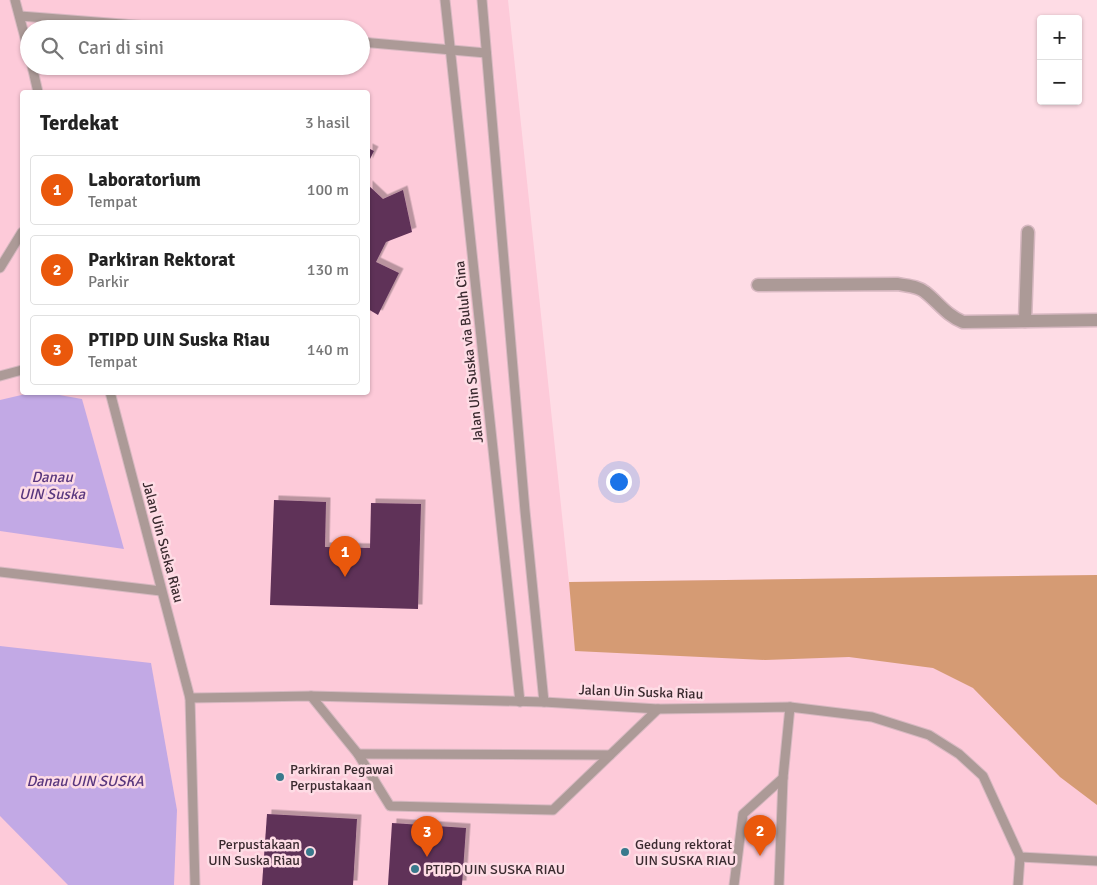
<!DOCTYPE html>
<html lang="id">
<head>
<meta charset="utf-8">
<style>
	:root { --surface:#fff; --page:#f2f2f2; --text:#222; --muted:#767676; --line:#e0e0e0; --accent:#ea580c }
	body { margin:0; font-family:Signika,sans-serif; background:var(--page); color:var(--text) }
	.controls { position:absolute; right:15px; top:15px; display:grid; overflow:hidden; border-radius:5px; box-shadow:0 1px 4px #0004 }
	.controls button { width:45px; height:45px; display:grid; place-items:center; padding:0; border:0; border-bottom:1px solid var(--line); background:var(--surface); color:var(--text); font:25px sans-serif }
	.you { position:absolute; left:618px; top:481px; width:18px; height:18px; margin:-12px; border:4px solid #fff; border-radius:50%; background:#1a73e8; box-shadow:0 0 0 8px #1a73e833 }
	.badge { display:grid; place-items:center; width:32px; height:32px; border-radius:50%; background:var(--accent); color:#fff; font-size:16px; font-weight:700 }
	.pin { position:absolute; translate:-50% -41px; filter:drop-shadow(0 1px 2px #0008) }
	.pin::after { content:''; position:absolute; top:26px; width:18px; height:15px; background:inherit; clip-path:polygon(0 0,100% 0,50% 100%) }
	.list { margin:0; padding:0; list-style:none }
	h2 { display:flex; justify-content:space-between; align-items:center; height:65px; margin:0; padding:0 20px; font-size:21px }
	h2 small { font-size:16px; font-weight:400; color:var(--muted) }
	.list li { display:grid; grid-template-columns:32px 1fr auto; gap:15px; align-items:center; box-sizing:border-box; height:70px; margin:0 10px 10px; padding:0 10px; border:1px solid var(--line); border-radius:5px }
	.list b { display:block; font-size:19px; white-space:nowrap }
	.list p { margin:0; font-size:16px; white-space:nowrap; color:var(--muted) }
	.list em { font-size:16px; font-style:normal; color:var(--muted) }
	.icon { flex:none; width:28px; height:28px; fill:none; stroke:currentColor; stroke-width:2; stroke-linecap:round; stroke-linejoin:round }
	.map { position:relative; flex:none; width:1097px; height:885px; overflow:hidden }
	.search { position:absolute; background:var(--surface); box-shadow:0 1px 4px #0004; left:20px; top:20px; width:350px; height:55px; display:flex; align-items:center; gap:12px; box-sizing:border-box; padding:0 18px; border-radius:28px; color:var(--muted); font-size:19px }
	.panel { position:absolute; background:var(--surface); box-shadow:0 1px 4px #0004; left:20px; top:90px; width:350px; height:305px; border-radius:5px }
	.map>svg:first-child { display:block }
	.built { fill:#fdcad9; fill-rule:evenodd }
	.forest { fill:#d59b74 }
	.water { fill:#c2a9e5 }
	.building { fill:#5e3058; filter:url(#shadow) }
	.lines { fill:none; stroke-linecap:round; stroke-linejoin:round }
	.service-casing { stroke:#d7b8c1; stroke-width:11 }
	.minor-casing { stroke:#d7b8c1; stroke-width:15 }
	.service { stroke:#ac9a97; stroke-width:9 }
	.minor { stroke:#ac9a97; stroke-width:12 }
	.poi-dot { fill:#39798c; stroke:#fedce5; stroke-width:2 }
	.labels { text-anchor:middle; dominant-baseline:central; stroke-width:5; stroke-linejoin:round; paint-order:stroke }
	.street-label { font-size:14px; fill:#3a2a2f; stroke:#fedce5 }
	.poi-label { font-size:14px; fill:#3a2a2f; stroke:#fedce5; text-anchor:start }
	.water-label { font-size:15px; font-style:italic; fill:#59377e; stroke:#fedce5 }
</style>
</head>
<body>
<div class="map">
<svg width="1097" height="885" viewBox="0 0 1097 885">
	<defs>
		<filter id="shadow"><feDropShadow dx="4.5" dy="-4.5" stdDeviation="0" flood-color="#0004"/></filter>
	</defs>
	<rect width="100%" height="100%" fill="#fedce5"/>
	<path class="built" d="M0,0H508L569,582L1097,575V885H0ZM29,29H361V66H29ZM22,92H368V392H22Z"/>
	<polygon class="forest" points="1097,575 1097,805 1060,777 973,688 933,668 849,657 765,660 575,651 569,582"/>
	<g class="water">
		<polygon points="30,393 48,393 82,399 124,549 0,531 0,400"/>
		<polygon points="0,646 151,663 177,810 174,885 68,885 0,816"/>
	</g>
	<g class="building">
		<polygon points="368,148 374,151 368,163"/>
		<polygon points="368,185 383,199 403,190 412,232 386,242 376,262 399,273 378,315 368,309"/>
		<polygon points="274,500 326,502 325,547 370,548 371,503 421,504 418,609 270,605"/>
		<polygon points="267,814 357,819 353,885 262,885"/>
		<polygon points="392,823 466,828 462,885 388,885"/>
	</g>
	<g class="lines">
		<g class="service-casing">
			<g id="service">
				<polyline points="15,0 29,53"/>
				<polyline points="445,0 520,702"/>
				<polyline points="482,0 525,511 544,702"/>
				<polyline points="20,16 186,29"/>
				<polyline points="361,42 486,53"/>
				<polyline points="32,66 38,92"/>
				<polyline points="0,268 22,232"/>
				<polyline points="0,376 22,370"/>
				<polyline points="110,392 190,698 195,885"/>
				<polyline points="0,572 161,591"/>
				<polyline points="311,696 358,754 390,806 553,810 658,709"/>
				<polyline points="190,698 311,696 544,702 658,709 790,707 872,717 929,735 959,754 983,776 1020,857 1097,861"/>
				<polyline points="358,754 610,755"/>
				<polyline points="734,885 743,814 783,778"/>
				<polyline points="779,885 783,778 790,707"/>
				<polyline points="1018,885 1020,857"/>
			</g>
		</g>
		<g class="minor-casing">
			<g id="minor">
				<path d="M758,285L898,284C907,286 918,286 925,292C939,303 946,315 963,322L1097,320"/>
				<polyline points="1025,321 1028,232"/>
			</g>
		</g>
		<use href="#service" class="service"/>
		<use href="#minor" class="minor"/>
	</g>
	<g class="poi-dot">
		<circle cx="280" cy="777" r="5"/>
		<circle cx="310" cy="852" r="5"/>
		<circle cx="625" cy="852" r="5"/>
		<circle cx="415" cy="869" r="5"/>
	</g>
	<g class="labels">
		<g class="street-label">
			<text transform="translate(469 352) rotate(-96)">Jalan Uin Suska via Buluh Cina</text>
			<text transform="translate(163 542) rotate(75)">Jalan Uin Suska Riau</text>
			<text transform="translate(641 692) rotate(2)">Jalan Uin Suska Riau</text>
		</g>
		<g class="poi-label">
			<text x="290" y="769">Parkiran Pegawai<tspan x="290" dy="16">Perpustakaan</tspan></text>
			<text x="300" y="844" text-anchor="end">Perpustakaan<tspan x="300" dy="16">UIN Suska Riau</tspan></text>
			<text x="635" y="844">Gedung rektorat<tspan x="635" dy="16">UIN SUSKA RIAU</tspan></text>
			<text x="425" y="869">PTIPD UIN SUSKA RIAU</text>
		</g>
		<g class="water-label">
			<text x="52" y="477">Danau<tspan x="52" dy="17">UIN Suska</tspan></text>
			<text x="85" y="781">Danau UIN SUSKA</text>
		</g>
	</g>
</svg>
<div class="controls">
<button>+</button>
<button>−</button>
</div>
<div class="you"></div>
<div class="pin badge" style="left:345px;top:577px">1</div>
<div class="pin badge" style="left:760px;top:856px">2</div>
<div class="pin badge" style="left:427px;top:857px">3</div>
<div class="search"><svg class="icon" aria-label="search" viewBox="0 0 24 24"><circle cx="10" cy="10" r="6"/><path d="M15 15l6 6"/></svg>Cari di sini</div>
<section class="panel">
<h2>Terdekat<small>3 hasil</small></h2>
<ul class="list">
<li><span class="badge">1</span><div><b>Laboratorium</b><p>Tempat</p></div><em>100 m</em></li>
<li><span class="badge">2</span><div><b>Parkiran Rektorat</b><p>Parkir</p></div><em>130 m</em></li>
<li><span class="badge">3</span><div><b>PTIPD UIN Suska Riau</b><p>Tempat</p></div><em>140 m</em></li>
</ul>
</section>
</div>
</body>
</html>
